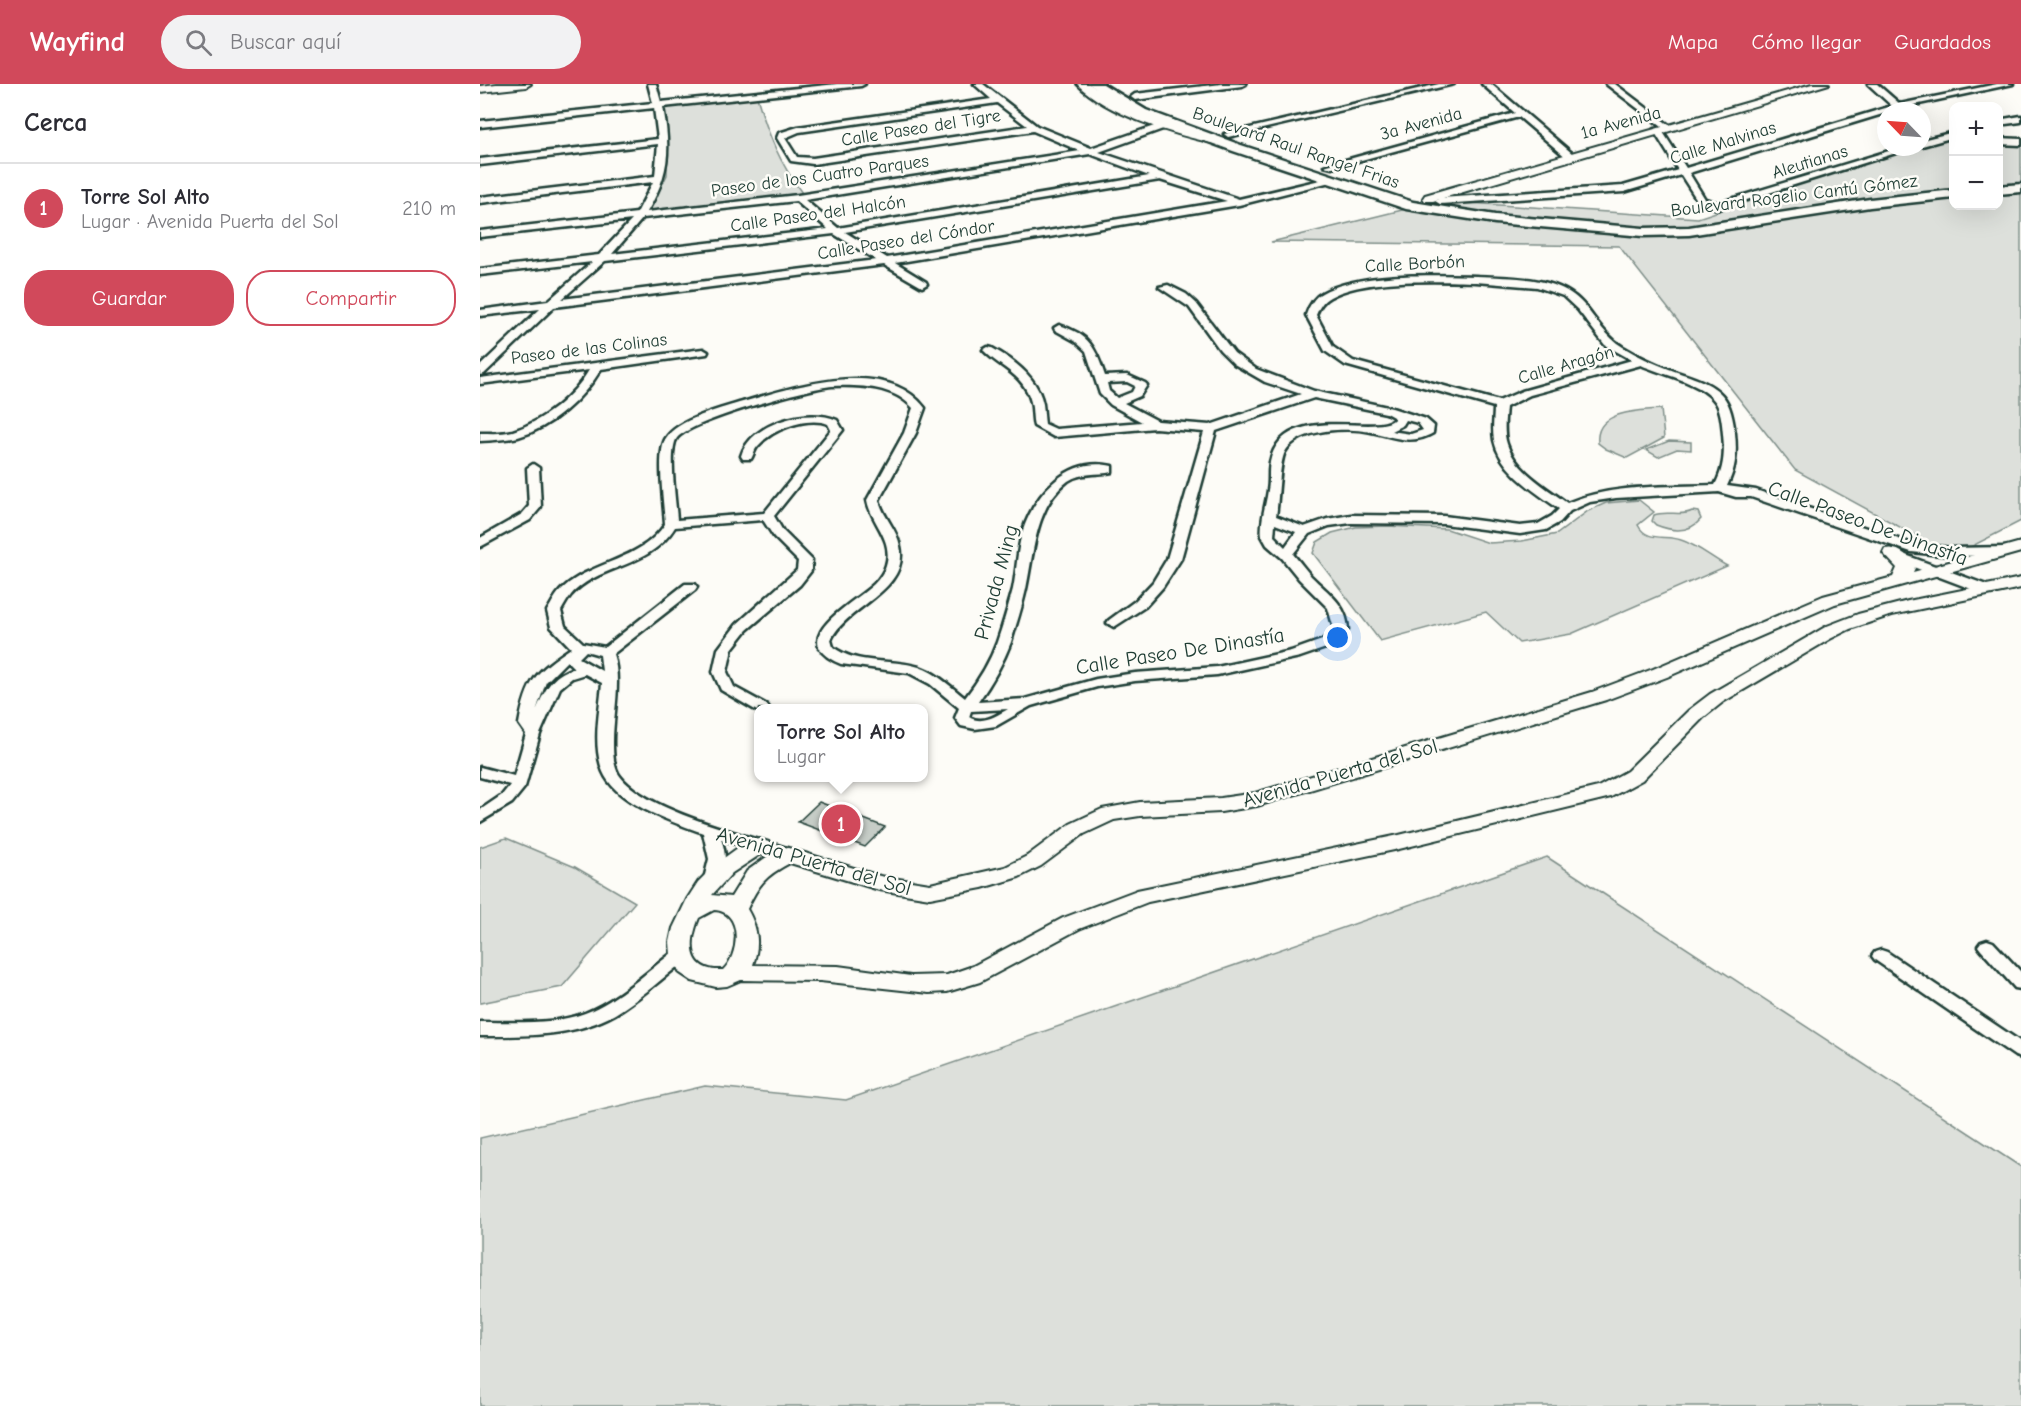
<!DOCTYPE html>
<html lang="es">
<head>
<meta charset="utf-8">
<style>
	:root { --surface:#fff; --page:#f2f2f3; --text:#2b2b33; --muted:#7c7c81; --line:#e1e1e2; --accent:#d1495b }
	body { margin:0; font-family:"Comic Neue",sans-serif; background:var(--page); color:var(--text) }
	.controls { position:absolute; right:18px; top:18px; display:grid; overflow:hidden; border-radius:12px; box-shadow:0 6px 24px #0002 }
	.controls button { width:54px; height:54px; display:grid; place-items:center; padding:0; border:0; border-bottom:2px solid var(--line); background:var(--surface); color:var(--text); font:30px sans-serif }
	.compass { position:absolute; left:1397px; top:18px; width:54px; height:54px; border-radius:50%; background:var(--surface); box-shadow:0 6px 24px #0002; rotate:295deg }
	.you { position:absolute; left:858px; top:554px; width:21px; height:21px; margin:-15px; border:4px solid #fff; border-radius:50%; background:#1a73e8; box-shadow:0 0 0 9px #1a73e833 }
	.badge { display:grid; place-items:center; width:39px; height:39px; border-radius:50%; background:var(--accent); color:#fff; font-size:20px; font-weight:700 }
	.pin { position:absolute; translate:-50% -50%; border:3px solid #fff; box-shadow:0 2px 6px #0006 }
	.popup { position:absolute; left:274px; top:620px; width:174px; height:78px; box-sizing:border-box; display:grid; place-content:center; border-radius:12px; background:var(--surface); filter:drop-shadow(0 2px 4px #0005); font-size:20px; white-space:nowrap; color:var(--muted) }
	.popup b { font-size:22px; color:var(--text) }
	.popup::after { content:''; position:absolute; left:50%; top:100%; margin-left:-12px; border:12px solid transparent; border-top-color:var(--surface) }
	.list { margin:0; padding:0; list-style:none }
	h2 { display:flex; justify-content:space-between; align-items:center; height:78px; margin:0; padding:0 24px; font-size:26px }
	h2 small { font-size:20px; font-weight:400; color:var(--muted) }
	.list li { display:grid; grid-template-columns:39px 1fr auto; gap:18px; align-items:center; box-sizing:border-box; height:90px; padding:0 24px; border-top:2px solid var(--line) }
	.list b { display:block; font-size:22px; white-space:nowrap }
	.list p { margin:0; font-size:20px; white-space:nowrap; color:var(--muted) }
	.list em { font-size:20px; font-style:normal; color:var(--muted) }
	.actions { display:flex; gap:12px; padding:18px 24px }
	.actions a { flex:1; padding:14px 0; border:2px solid var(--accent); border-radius:24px; text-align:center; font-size:21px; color:var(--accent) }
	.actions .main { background:var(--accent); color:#fff }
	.icon { flex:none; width:33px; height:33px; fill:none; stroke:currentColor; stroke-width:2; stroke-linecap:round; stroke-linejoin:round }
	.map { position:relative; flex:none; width:1541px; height:1322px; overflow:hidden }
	header { display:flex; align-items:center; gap:36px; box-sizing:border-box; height:84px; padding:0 30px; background:var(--accent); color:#fff }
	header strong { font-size:28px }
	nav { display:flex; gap:33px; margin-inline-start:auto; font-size:21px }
	.search { width:420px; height:54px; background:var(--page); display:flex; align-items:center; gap:15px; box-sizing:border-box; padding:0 21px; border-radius:33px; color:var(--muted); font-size:22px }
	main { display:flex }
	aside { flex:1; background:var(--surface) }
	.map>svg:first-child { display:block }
	.green { fill:#dde0db; stroke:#7e8e88; stroke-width:1.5 }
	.building { fill:#c6cdc7; stroke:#1f3d34; stroke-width:1.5 }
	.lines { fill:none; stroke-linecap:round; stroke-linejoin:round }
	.minor-casing { stroke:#1f3d34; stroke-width:5 }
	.tertiary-casing { stroke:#1f3d34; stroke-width:4 }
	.secondary-casing { stroke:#1f3d34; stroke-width:5 }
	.minor { fill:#fdfcf7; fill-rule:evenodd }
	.tertiary { fill:#fdfcf7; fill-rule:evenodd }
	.secondary { fill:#fdfcf7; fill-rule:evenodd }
	.labels { text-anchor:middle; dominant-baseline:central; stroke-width:5; stroke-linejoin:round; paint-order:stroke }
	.far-street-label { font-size:18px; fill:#1f3d34; stroke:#fdfcf7 }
	.street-label { font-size:21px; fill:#1f3d34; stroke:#fdfcf7 }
</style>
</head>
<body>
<header>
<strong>Wayfind</strong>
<div class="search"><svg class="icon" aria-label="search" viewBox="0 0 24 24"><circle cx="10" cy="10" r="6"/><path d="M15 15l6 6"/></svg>Buscar aquí</div>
<nav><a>Mapa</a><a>Cómo llegar</a><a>Guardados</a></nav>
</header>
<main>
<aside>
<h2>Cerca<small></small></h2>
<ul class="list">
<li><span class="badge">1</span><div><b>Torre Sol Alto</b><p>Lugar · Avenida Puerta del Sol</p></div><em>210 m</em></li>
</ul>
<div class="actions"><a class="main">Guardar</a><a>Compartir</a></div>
</aside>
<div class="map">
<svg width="1541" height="1322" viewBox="0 0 1541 1322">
	<rect width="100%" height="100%" fill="#fdfcf7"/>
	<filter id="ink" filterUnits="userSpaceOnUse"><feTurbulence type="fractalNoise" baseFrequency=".0167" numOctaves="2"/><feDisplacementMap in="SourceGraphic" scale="12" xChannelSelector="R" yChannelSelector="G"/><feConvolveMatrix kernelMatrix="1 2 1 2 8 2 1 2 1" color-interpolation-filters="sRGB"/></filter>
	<g filter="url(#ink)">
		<g class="green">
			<path d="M277,13C288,50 299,78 322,109L171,129L169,126L187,91L188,56L183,25L189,22Z"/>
			<polygon points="1462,53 1473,53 1474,122 1518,122 1519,56 1541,57 1541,437 1473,472 1315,386 1139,162 791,158 959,117 1218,134 1431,63 1442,63 1442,59"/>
			<path d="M1181,325L1184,354L1147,374L1126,365L1118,359C1114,326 1160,327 1181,325Z"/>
			<polygon points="1189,357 1211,358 1211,366 1197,365 1178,373 1166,366"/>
			<path d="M1159,416L1174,428L1158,441C1167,459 1186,450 1201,456C1217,461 1232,474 1247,482L1091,550L1039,559L1006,528L900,557L833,469L837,458L852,449L876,443L907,442L967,445L1009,459L1042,457L1077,450L1108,427L1126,419Z"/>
			<path d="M1212,427L1218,428L1221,435C1209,450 1191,447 1176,441L1172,437L1174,431C1186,426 1202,433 1212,427Z"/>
			<polygon points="26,754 95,783 155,818 82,903 0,919 0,763"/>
			<polygon points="1067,773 1541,1083 1541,1322 0,1322 0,1054 225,1002 366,1016"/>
		</g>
		<polygon class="building" points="339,718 405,743 385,763 318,738"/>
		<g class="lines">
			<g class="minor-casing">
				<g id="minor">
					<path d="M168,0H176L181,18L357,0H385L381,2L183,23C191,66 189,91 167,128L318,111L600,67L553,47L333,80L311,77L297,54L299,49L318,43L511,15L494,0H503L557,42L611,64L677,41H683V45L619,68L759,115L853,93L858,96L759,121L415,179L446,198L447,200L442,203L404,181L74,223L4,290L0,291V282L60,225L0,232V226L68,217L112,178L0,191V185L119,171L152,136L0,153V147L157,129L173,98L0,119V113L175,92L178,60L0,81V75L178,55L174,24L0,43V37L173,19ZM517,19L547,42L333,74L317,73L305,54L319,48ZM610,70L669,92L358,144L325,116ZM680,96L747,117L407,174L365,148ZM316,117L348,145L132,170L163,134ZM354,150L396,176L82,215L125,177Z"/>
					<polygon points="742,0 766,0 762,2 655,16 651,13 655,10"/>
					<polygon points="959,0 974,0 748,53 744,50"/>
					<polygon points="1002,0 1011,0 1093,70 1093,74 1087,74 1039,33 852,84 844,82 1035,29"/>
					<polygon points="1126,0 1135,0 1193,44 1186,46"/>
					<polygon points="1388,0 1397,0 1420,20 1517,0 1533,0 1406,27 1406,29 1209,89 1225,115 1238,119 1422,63 1435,63 1238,125 1219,119 1201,91 1144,108 960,120 955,117 960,114 1143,102 1198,86 1174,47 1175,45 1181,45 1206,84 1412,22"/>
					<polygon points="1541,32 1541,38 1518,41 1518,36"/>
					<polygon points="1474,48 1474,53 1442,62 1442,56"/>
					<polygon points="1518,54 1541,55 1541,61 1518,60"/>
					<path d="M996,192C1031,194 1078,191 1103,220C1116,235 1126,253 1143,263C1158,272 1173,279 1189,285C1206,292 1229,296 1242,311C1251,321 1253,336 1255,349C1257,369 1256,384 1247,402L1276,406L1433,460L1472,464L1527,463L1534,467L1527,471L1472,472L1431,468L1271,413H1256L1239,408L1136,414L1110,418L1090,427L1080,438L1066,446L1040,450L964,440L871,439L849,442L829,450L813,470C819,477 825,485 831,492C848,509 867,520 868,546L852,562L820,573L737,591L655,597L617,603L551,622L516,642L495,645L481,642L475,634L479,624L450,600L429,589L361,580C302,556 373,520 394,500C399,495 404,488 406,481C414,455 391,439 387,416L424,349L433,324C414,302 380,301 352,302C328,304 211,337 197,354C188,366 196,419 197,436L284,429L351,346L348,340C328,332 292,345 278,362C274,366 274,370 271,375H263L261,372C270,339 328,323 357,336L363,346L294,432L303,447L332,476L331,487L320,501L267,546L252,565L247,588L254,603L287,621L289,624H278L277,627L241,606L233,588L238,565L257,540L317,486L318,477L294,453L283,436L195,443C168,486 120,479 91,511C87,516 84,522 81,527L85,542L103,559L125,563L205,500H215L217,503L215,506L133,570C142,597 133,629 133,657C133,668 133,683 140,692C164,724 248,746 285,758L287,762L285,766L279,767L241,755C247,770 246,785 238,799H226L224,795L229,775L223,749C191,737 131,719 121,682C113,656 120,626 122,599L105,590L92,594L80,604L60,650L45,703L32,719L0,738V726L22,711L30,701L0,693V683L34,692L46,650L39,640C47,595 56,588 91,564L71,543L67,527C72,519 76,510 83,504C114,476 161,477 185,440C184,420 176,369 186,354C197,336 239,325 259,319C311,304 405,271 445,324L436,349L399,416C403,433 417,445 420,462C430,507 366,522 351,556L353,563C378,582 410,574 439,583C457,589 471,603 485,614C498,597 510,578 517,558C523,541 528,523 533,505C537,486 537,465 543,446C556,408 589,372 632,382V388C618,391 601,388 588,397C555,422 554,468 546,505C542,523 536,541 531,558C523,579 511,600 498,618L545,615L616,595L655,589L737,583L811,567L842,556L854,545L848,524L819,495L802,474L787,461L782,452C780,437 786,421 788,406C790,397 788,387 790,378C803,315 900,355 915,334L906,329L834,314L736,347L701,475L683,503L665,523L634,543L627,539L629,536L655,517L673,498L687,475L724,348L675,344L574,353L554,342C552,334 553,326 551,318C544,290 520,284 503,266L508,263L512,264C534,276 558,294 563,320C564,327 564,334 565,340L576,345L662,338L631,321L620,310L606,267L595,257L575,246L574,244L579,241C609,250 616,264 625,292L647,291L665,299L667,301L660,312L644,319L678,337L730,341L821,310L785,298L754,280L740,266L709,223L679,203L688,201L706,210L716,219L754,269L776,285L834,307L912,324L946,335L954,342L953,349C933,361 916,354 896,349C872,343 819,343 805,368C799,379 799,415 796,432L824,443L847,435L871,431L964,432L1040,442L1058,440L1072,432L1079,425C1056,408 1020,387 1014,356C1012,345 1014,334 1014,323L865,281L845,267L826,231C829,222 834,213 842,209C879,188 954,191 996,192ZM996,198L1057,203L1083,212L1098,226L1125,261L1152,276L1042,307L1019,317L873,277L853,263L836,231C839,224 842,217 850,213C884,194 957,197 996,198ZM1161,281C1181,290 1219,298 1233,315C1241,323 1242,339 1243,350C1245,369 1244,384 1235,401C1187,403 1132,400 1087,419C1067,404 1035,386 1027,360C1023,348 1025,335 1026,323L1050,311ZM647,298L655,302L652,308L637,314L629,307L627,299ZM926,336L938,339L943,346L931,350L911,347L923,341ZM795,440L816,448L805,463L794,452ZM106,567L120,571L122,587L99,574ZM87,577L94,584C71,591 65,606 56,627L66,598ZM528,625C516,632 502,641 489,633L491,627Z"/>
					<path d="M223,265L228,268L227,270L121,285C104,314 71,344 38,353C25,356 13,356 0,357V349C11,349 22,350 33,347C62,338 94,312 109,286L0,300V294Z"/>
					<polygon points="53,380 59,384 61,423 50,436 0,463 0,454 42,430 49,422 47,384"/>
					<polygon points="1412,466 1512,503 1514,506 1512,509 1502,509 1407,473 1405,470"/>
					<polygon points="1507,856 1513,858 1541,888 1541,905 1535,904 1501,866 1498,862 1501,858"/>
					<path d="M202,864L208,866L211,870L208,874C184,893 161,914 135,930C94,953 45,952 0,952V938C34,938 73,941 105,929C139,916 167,887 196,866Z"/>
					<polygon points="1401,866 1407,868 1541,958 1541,974 1535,972 1395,876 1392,872 1395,868"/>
				</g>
			</g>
			<g class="tertiary-casing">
				<g id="tertiary">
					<polygon points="16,0 51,0 46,3 0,8 0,2"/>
					<path d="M597,0H609L670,34L743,57L737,60C695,51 627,31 597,0Z"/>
					<polygon points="1332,0 1349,0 953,117 945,117 943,114 945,111"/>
					<path d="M1541,458V468L1355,520L1187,593L1126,616L777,722L741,728L660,732L634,736L604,750L561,782L539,793L502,804L450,814L399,806L310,779C285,792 278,801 267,825C278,844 280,860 273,881L358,882L431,892L467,891L493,882L583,834L657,806L919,751L1118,703L1147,687L1209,626L1230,610L1347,542L1378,530L1428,517L1541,494V504L1412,531L1370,545L1350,555L1243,618L1223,634L1162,696L1131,713L919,765L668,818L599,845L500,898L467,908L449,909L340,897L261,896L247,902L236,903L212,897L200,889L191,871L190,858L193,844L207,815L218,798L237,779L259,763L279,755L400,792L450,800L525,783L547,772L590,740L622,725L660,718L741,714L775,709L1112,608L1173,585L1343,512L1413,493L1417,484L1403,469L1405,465C1418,462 1430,472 1435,484L1433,488ZM281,770L288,772L267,787L251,813L232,811L252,789ZM234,826C264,827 259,872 243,886C207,888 209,858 219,834Z"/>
				</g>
			</g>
			<g class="secondary-casing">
				<g id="secondary">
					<polygon points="609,0 623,0 666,26 761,61 933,118 1015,131 1163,144 1209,143 1390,115 1474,106 1474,114 1390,123 1209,151 1163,152 1015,139 926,125 753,67 658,32"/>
					<polygon points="1541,100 1541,108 1518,110 1518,102"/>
				</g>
			</g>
			<use href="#minor" class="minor"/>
			<use href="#tertiary" class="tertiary"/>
			<use href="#secondary" class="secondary"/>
		</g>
	</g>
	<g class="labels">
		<g class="far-street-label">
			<text transform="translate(1141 39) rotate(-15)">1a Avenida</text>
			<text transform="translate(941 40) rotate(-15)">3a Avenida</text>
			<text transform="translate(441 44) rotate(-9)">Calle Paseo del Tigre</text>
			<text transform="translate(1243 59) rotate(-17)">Calle Malvinas</text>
			<text transform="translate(816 64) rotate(19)">Boulevard Raul Rangel Frias</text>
			<text transform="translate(1330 78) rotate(-17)">Aleutianas</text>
			<text transform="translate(340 92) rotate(-8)">Paseo de los Cuatro Parques</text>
			<text transform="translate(1314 112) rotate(-7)">Boulevard Rogelio Cantú Gómez</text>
			<text transform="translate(338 130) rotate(-8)">Calle Paseo del Halcón</text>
			<text transform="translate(426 156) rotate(-9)">Calle Paseo del Cóndor</text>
			<text transform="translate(935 180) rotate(-3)">Calle Borbón</text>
			<text transform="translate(109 265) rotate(-7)">Paseo de las Colinas</text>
			<text transform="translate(1086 281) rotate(-16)">Calle Aragón</text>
		</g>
		<g class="street-label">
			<text transform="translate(1388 439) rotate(20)">Calle Paseo De Dinastía</text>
			<text transform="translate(516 498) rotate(-75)">Privada Ming</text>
			<text transform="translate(700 567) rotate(-9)">Calle Paseo De Dinastía</text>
			<text transform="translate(860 689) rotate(-16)">Avenida Puerta del Sol</text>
			<text transform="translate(334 777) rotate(16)">Avenida Puerta del Sol</text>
		</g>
	</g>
</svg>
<div class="controls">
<button>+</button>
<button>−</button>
</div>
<svg class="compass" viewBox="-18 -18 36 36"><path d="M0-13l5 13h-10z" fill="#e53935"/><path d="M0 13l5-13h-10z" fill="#7c7c81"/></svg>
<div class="you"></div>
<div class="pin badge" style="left:361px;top:740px">1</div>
<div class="popup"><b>Torre Sol Alto</b>Lugar</div>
</div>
</main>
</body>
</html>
